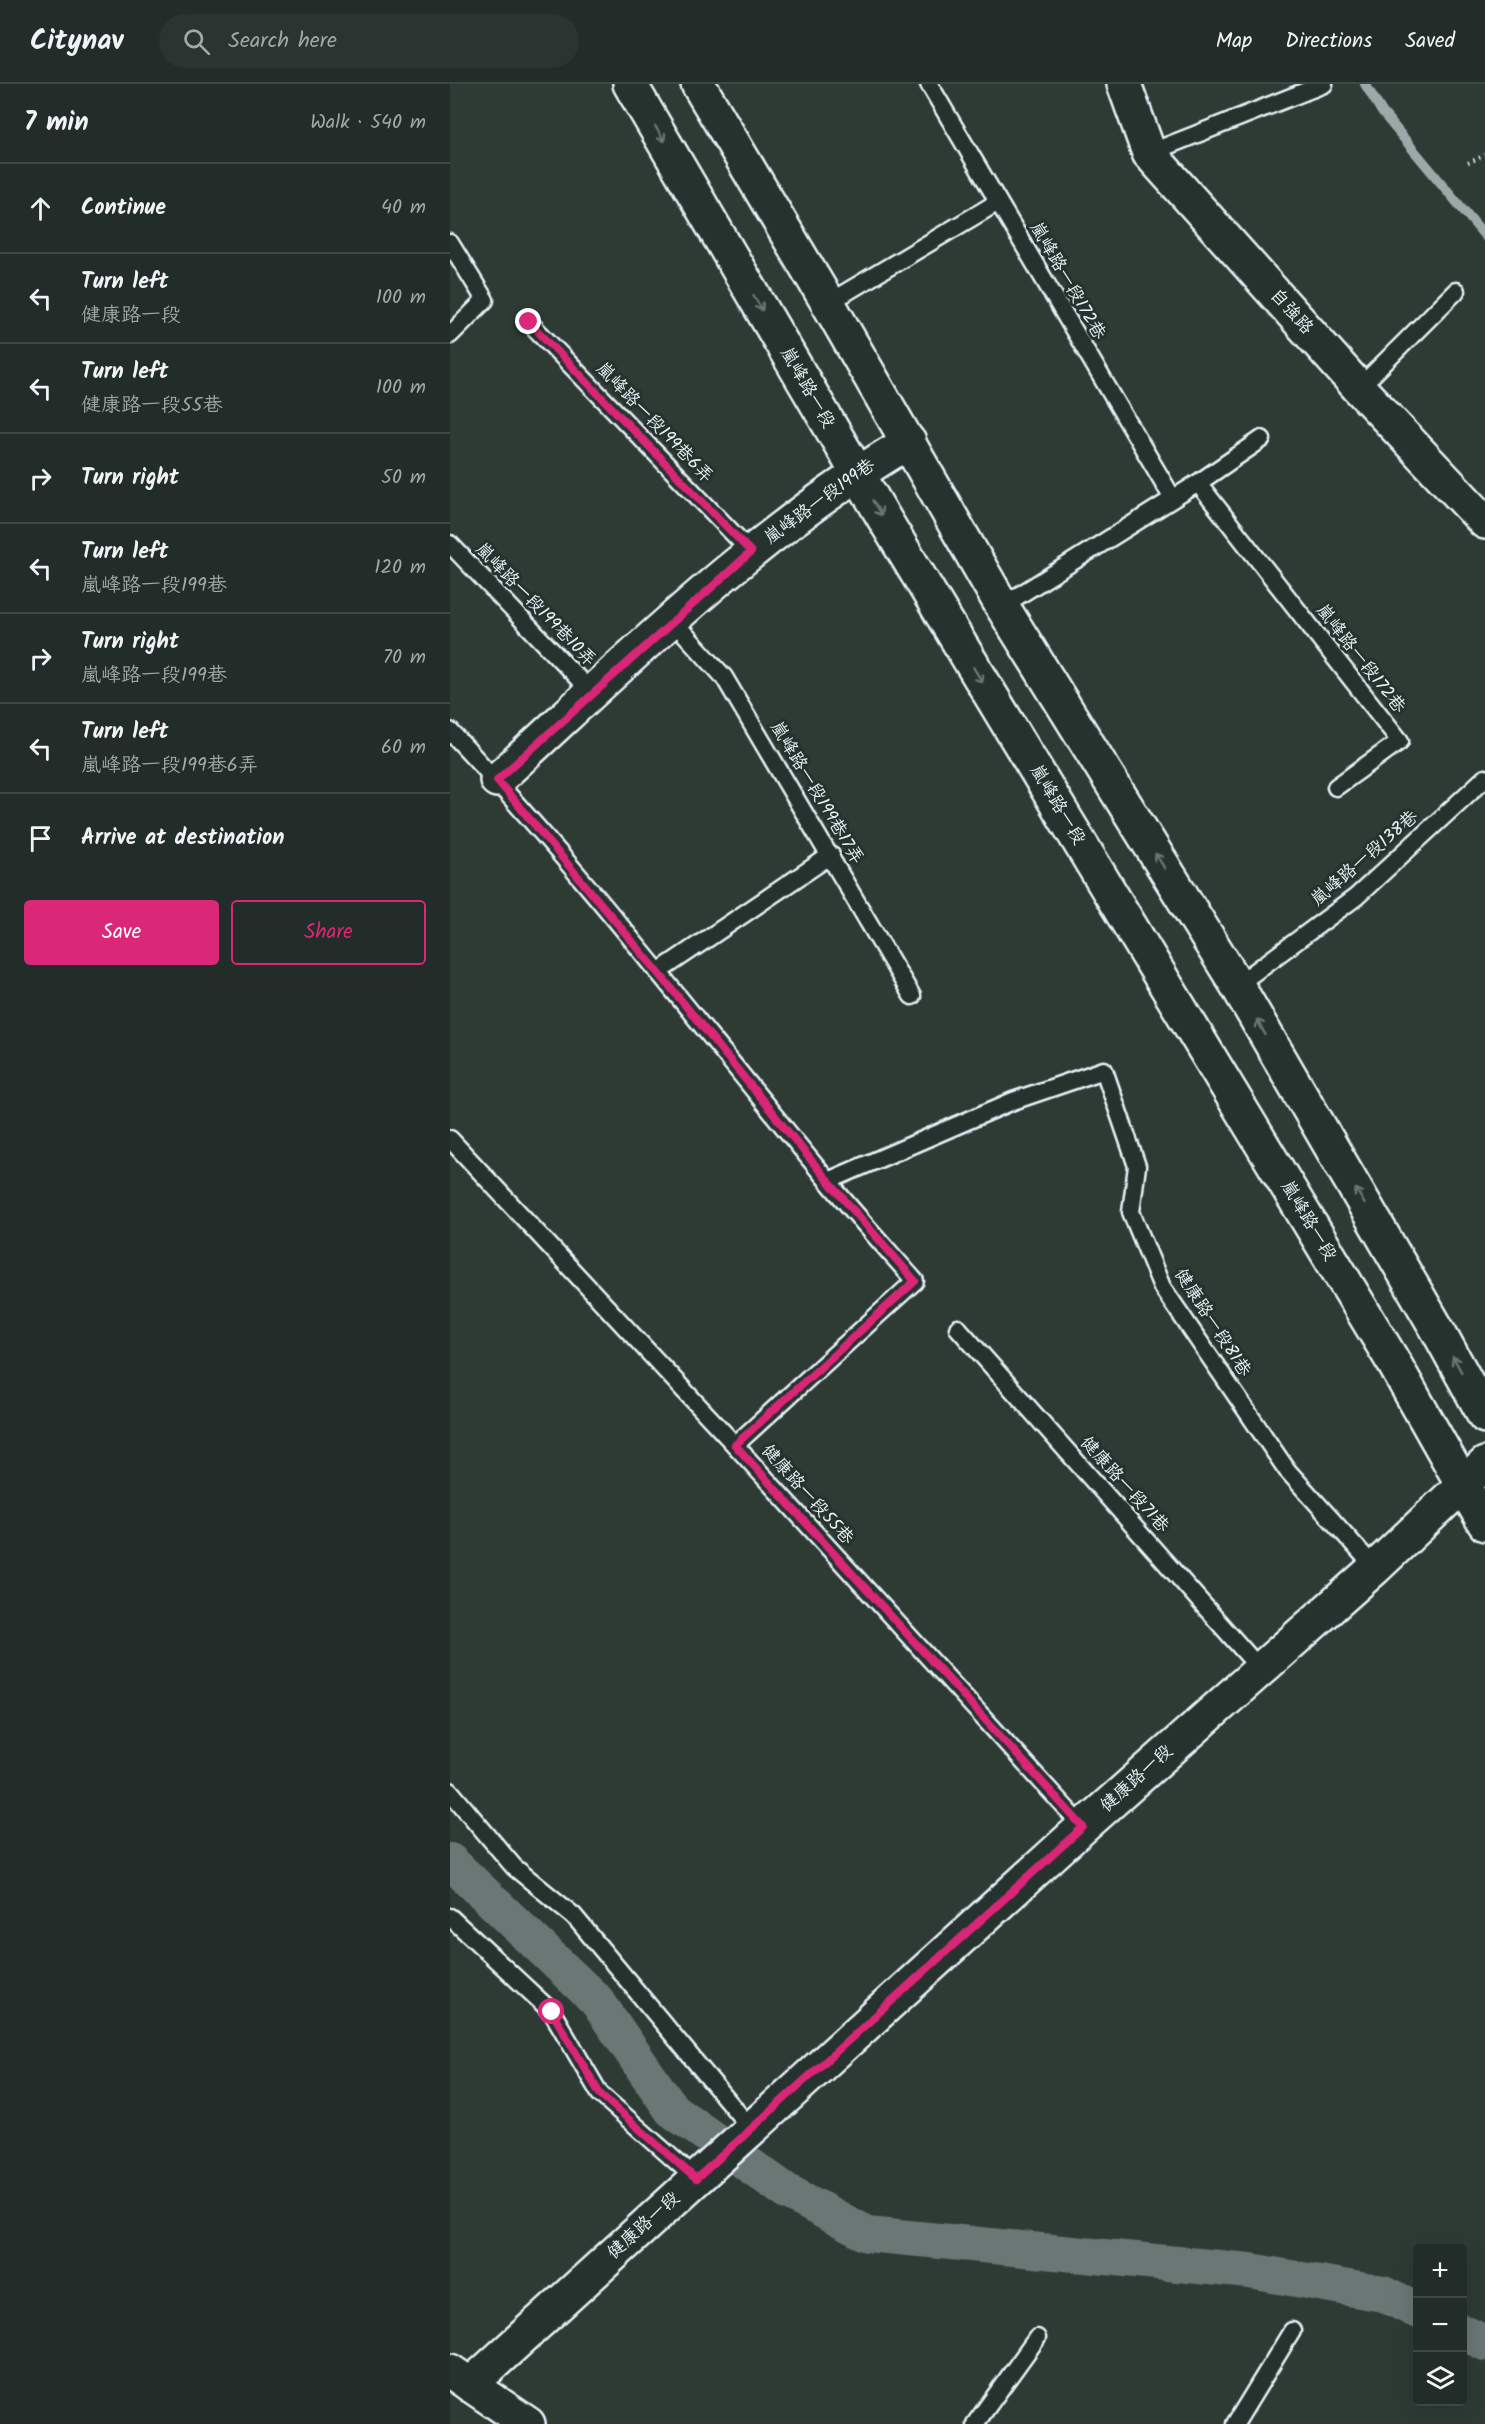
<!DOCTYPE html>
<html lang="en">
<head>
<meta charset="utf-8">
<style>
	:root { --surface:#222c28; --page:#2a3430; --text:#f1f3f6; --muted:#a2a7a8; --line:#3f4845; --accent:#db2777 }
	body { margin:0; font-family:Kalam,"LXGW WenKai TC",sans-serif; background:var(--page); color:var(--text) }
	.controls { position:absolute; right:18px; bottom:18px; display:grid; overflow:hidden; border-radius:6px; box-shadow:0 6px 24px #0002 }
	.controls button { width:54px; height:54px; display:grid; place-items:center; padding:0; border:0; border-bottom:2px solid var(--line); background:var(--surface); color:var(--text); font:30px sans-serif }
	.stop { position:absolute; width:18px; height:18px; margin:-14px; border:4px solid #db2777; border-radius:50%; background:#fff }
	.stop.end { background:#db2777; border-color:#fff; box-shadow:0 2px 6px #0008 }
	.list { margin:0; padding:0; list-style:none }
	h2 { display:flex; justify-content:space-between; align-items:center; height:78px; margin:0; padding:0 24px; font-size:26px }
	h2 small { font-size:20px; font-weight:400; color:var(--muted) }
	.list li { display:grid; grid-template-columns:39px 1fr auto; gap:18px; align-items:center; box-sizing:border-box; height:90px; padding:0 24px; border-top:2px solid var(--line) }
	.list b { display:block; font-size:22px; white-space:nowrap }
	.list p { margin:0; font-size:20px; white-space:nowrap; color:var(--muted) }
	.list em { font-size:20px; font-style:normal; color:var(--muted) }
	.actions { display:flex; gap:12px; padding:18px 24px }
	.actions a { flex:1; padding:14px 0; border:2px solid var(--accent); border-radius:6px; text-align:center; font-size:21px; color:var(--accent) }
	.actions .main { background:var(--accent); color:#fff }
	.icon { flex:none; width:33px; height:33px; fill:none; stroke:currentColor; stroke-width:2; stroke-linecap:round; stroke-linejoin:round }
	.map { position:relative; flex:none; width:1035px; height:2340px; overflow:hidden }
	header { display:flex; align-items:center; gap:36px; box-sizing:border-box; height:84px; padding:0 30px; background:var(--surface); border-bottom:2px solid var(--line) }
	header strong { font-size:28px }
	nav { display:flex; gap:33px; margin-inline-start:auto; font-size:21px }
	.search { width:420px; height:54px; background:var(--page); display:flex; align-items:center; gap:15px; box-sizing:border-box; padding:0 21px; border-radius:33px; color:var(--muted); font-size:22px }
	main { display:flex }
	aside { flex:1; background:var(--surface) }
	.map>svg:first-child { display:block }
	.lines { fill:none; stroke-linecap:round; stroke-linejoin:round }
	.stream { stroke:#9da8a9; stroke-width:10 }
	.canal { stroke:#6b7775; stroke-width:36 }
	.lane-casing { stroke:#e8f1f8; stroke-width:21 }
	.street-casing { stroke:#e8f1f8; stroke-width:38 }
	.secondary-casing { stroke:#e8f1f8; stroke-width:38 }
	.path { stroke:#e8f1f8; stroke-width:4; stroke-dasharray:1.5 4.5; stroke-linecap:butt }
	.lane { stroke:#26332d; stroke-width:16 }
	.street { stroke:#26332d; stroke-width:33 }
	.secondary { stroke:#26332d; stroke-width:33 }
	.oneway { stroke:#6a7674 }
	.route { stroke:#db2777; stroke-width:8 }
	.labels { text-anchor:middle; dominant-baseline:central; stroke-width:6; stroke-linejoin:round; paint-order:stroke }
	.street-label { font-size:18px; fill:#e8f1f8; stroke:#26332d }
</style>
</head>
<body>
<header>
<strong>Citynav</strong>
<div class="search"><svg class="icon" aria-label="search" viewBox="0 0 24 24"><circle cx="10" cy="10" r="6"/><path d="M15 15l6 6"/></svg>Search here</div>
<nav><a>Map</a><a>Directions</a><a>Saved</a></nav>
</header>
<main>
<aside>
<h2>7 min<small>Walk · 540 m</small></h2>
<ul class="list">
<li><svg class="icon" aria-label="ahead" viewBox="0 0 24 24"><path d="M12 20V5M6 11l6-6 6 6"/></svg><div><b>Continue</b></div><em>40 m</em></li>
<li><svg class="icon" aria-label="left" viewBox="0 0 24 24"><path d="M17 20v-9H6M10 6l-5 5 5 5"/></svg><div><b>Turn left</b><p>健康路一段</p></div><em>100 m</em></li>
<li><svg class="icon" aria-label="left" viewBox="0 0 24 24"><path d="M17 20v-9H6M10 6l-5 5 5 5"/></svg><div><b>Turn left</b><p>健康路一段55巷</p></div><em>100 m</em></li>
<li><svg class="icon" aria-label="right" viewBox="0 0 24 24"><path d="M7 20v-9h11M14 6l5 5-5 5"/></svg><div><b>Turn right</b></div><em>50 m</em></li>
<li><svg class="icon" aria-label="left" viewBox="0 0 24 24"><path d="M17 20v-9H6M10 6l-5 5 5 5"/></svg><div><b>Turn left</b><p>嵐峰路一段199巷</p></div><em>120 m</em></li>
<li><svg class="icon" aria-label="right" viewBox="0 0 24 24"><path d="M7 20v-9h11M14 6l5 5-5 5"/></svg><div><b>Turn right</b><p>嵐峰路一段199巷</p></div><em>70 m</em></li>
<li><svg class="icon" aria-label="left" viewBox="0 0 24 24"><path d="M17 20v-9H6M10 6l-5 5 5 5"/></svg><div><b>Turn left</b><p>嵐峰路一段199巷6弄</p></div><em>60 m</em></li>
<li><svg class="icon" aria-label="arrive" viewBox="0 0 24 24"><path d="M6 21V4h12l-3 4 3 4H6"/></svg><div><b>Arrive at destination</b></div></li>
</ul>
<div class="actions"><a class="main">Save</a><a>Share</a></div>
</aside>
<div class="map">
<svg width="1035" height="2340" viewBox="0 0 1035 2340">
	<rect width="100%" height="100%" fill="#2e3b35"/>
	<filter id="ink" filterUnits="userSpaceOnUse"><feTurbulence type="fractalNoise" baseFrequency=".0167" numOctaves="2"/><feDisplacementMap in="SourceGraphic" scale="12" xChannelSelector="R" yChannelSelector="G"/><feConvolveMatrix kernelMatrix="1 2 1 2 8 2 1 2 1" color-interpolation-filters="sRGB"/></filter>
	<g filter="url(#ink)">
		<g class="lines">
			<polyline class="stream" points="915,0 932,28 1035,152"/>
			<g class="canal">
				<polyline points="0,1777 147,1917 222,2026 336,2107 417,2150 800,2187 933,2210 968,2227"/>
				<polyline points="1012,2248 1035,2259"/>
			</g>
			<g class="lane-casing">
				<g id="lane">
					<polyline points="479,0 722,413"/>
					<polyline points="699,69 874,0"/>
					<polyline points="0,159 35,216 0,251"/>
					<polyline points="378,219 548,118"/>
					<polyline points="79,238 301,468"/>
					<polyline points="909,304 1006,207"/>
					<polyline points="748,399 950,657 886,703"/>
					<polyline points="0,460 142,609"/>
					<polyline points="552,522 748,399 812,355"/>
					<polyline points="223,537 274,593 462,912"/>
					<path d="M0,647C134,789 252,944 376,1095C405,1130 435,1163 465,1197L285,1361"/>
					<polyline points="208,888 381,771"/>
					<polyline points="787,901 906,813 1035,694"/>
					<polyline points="0,1055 285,1361 633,1743"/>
					<polyline points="378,1097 563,1017 654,986 687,1082 681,1128 712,1203 837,1386 925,1484"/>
					<polyline points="508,1244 810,1585"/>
					<polyline points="0,1707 64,1783 124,1832 302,2046"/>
					<polyline points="0,1833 102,1928 150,2010 246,2095"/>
					<polyline points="525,2340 587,2254"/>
					<polyline points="785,2340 842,2247"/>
				</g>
			</g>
			<g class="street-casing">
				<g id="street">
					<polyline points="674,0 699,69 909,304 1035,438"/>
					<path d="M47,696C177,577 305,448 459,358"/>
					<polyline points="0,2287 78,2340"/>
					<polyline points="20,2301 633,1743 925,1484 1035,1380"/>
				</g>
			</g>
			<g class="secondary-casing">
				<g id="secondary">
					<polyline points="180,0 435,436 944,1279 1035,1440"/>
					<polyline points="248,0 378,219 552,522 787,901 990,1250 1035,1332"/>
				</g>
			</g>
			<polyline class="path" points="1018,79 1035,71"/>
			<use href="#lane" class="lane"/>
			<use href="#street" class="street"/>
			<use href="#secondary" class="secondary"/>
		</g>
		<defs><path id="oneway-shaft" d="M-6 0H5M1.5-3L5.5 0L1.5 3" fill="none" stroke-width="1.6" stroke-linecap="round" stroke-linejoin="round" transform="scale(1.5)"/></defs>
		<g class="oneway">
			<use href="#oneway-shaft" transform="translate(210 50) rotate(59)"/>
			<use href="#oneway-shaft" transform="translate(308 219) rotate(60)"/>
			<use href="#oneway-shaft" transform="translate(427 424) rotate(59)"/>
			<use href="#oneway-shaft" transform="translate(528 591) rotate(59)"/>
			<use href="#oneway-shaft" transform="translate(710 777) rotate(-122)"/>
			<use href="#oneway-shaft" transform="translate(811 943) rotate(-120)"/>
			<use href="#oneway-shaft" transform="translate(910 1112) rotate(-120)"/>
			<use href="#oneway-shaft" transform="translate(1007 1280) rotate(-119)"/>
		</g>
	</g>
	<g class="lines" filter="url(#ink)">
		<polyline class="route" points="79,238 301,468 47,696 208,888 378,1097 465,1197 285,1361 633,1743 246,2095 150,2010 102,1928"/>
	</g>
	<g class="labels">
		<g class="street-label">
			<text transform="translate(617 197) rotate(60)">嵐峰路一段172巷</text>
			<text transform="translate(841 228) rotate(48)">自強路</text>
			<text transform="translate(357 304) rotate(60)">嵐峰路一段</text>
			<text transform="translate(204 339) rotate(46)">嵐峰路一段199巷6弄</text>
			<text transform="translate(370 418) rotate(-36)">嵐峰路一段199巷</text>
			<text transform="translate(85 521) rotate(46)">嵐峰路一段199巷10弄</text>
			<text transform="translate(910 575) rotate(52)">嵐峰路一段172巷</text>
			<text transform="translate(366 709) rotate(59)">嵐峰路一段199巷17弄</text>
			<text transform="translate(607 721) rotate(59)">嵐峰路一段</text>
			<text transform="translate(915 775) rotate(-41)">嵐峰路一段138巷</text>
			<text transform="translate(858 1137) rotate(59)">嵐峰路一段</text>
			<text transform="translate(762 1239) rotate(57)">健康路一段81巷</text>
			<text transform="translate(674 1401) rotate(48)">健康路一段71巷</text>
			<text transform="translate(357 1411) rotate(48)">健康路一段55巷</text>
			<text transform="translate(687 1695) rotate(-42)">健康路一段</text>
			<text transform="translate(194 2142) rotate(-42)">健康路一段</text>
		</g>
	</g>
</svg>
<div class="controls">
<button>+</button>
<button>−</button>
<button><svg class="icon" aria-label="layers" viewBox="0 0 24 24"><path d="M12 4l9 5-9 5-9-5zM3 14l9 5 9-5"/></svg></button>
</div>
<div class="stop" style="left:102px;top:1928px"></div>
<div class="stop end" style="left:79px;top:238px"></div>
</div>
</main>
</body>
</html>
